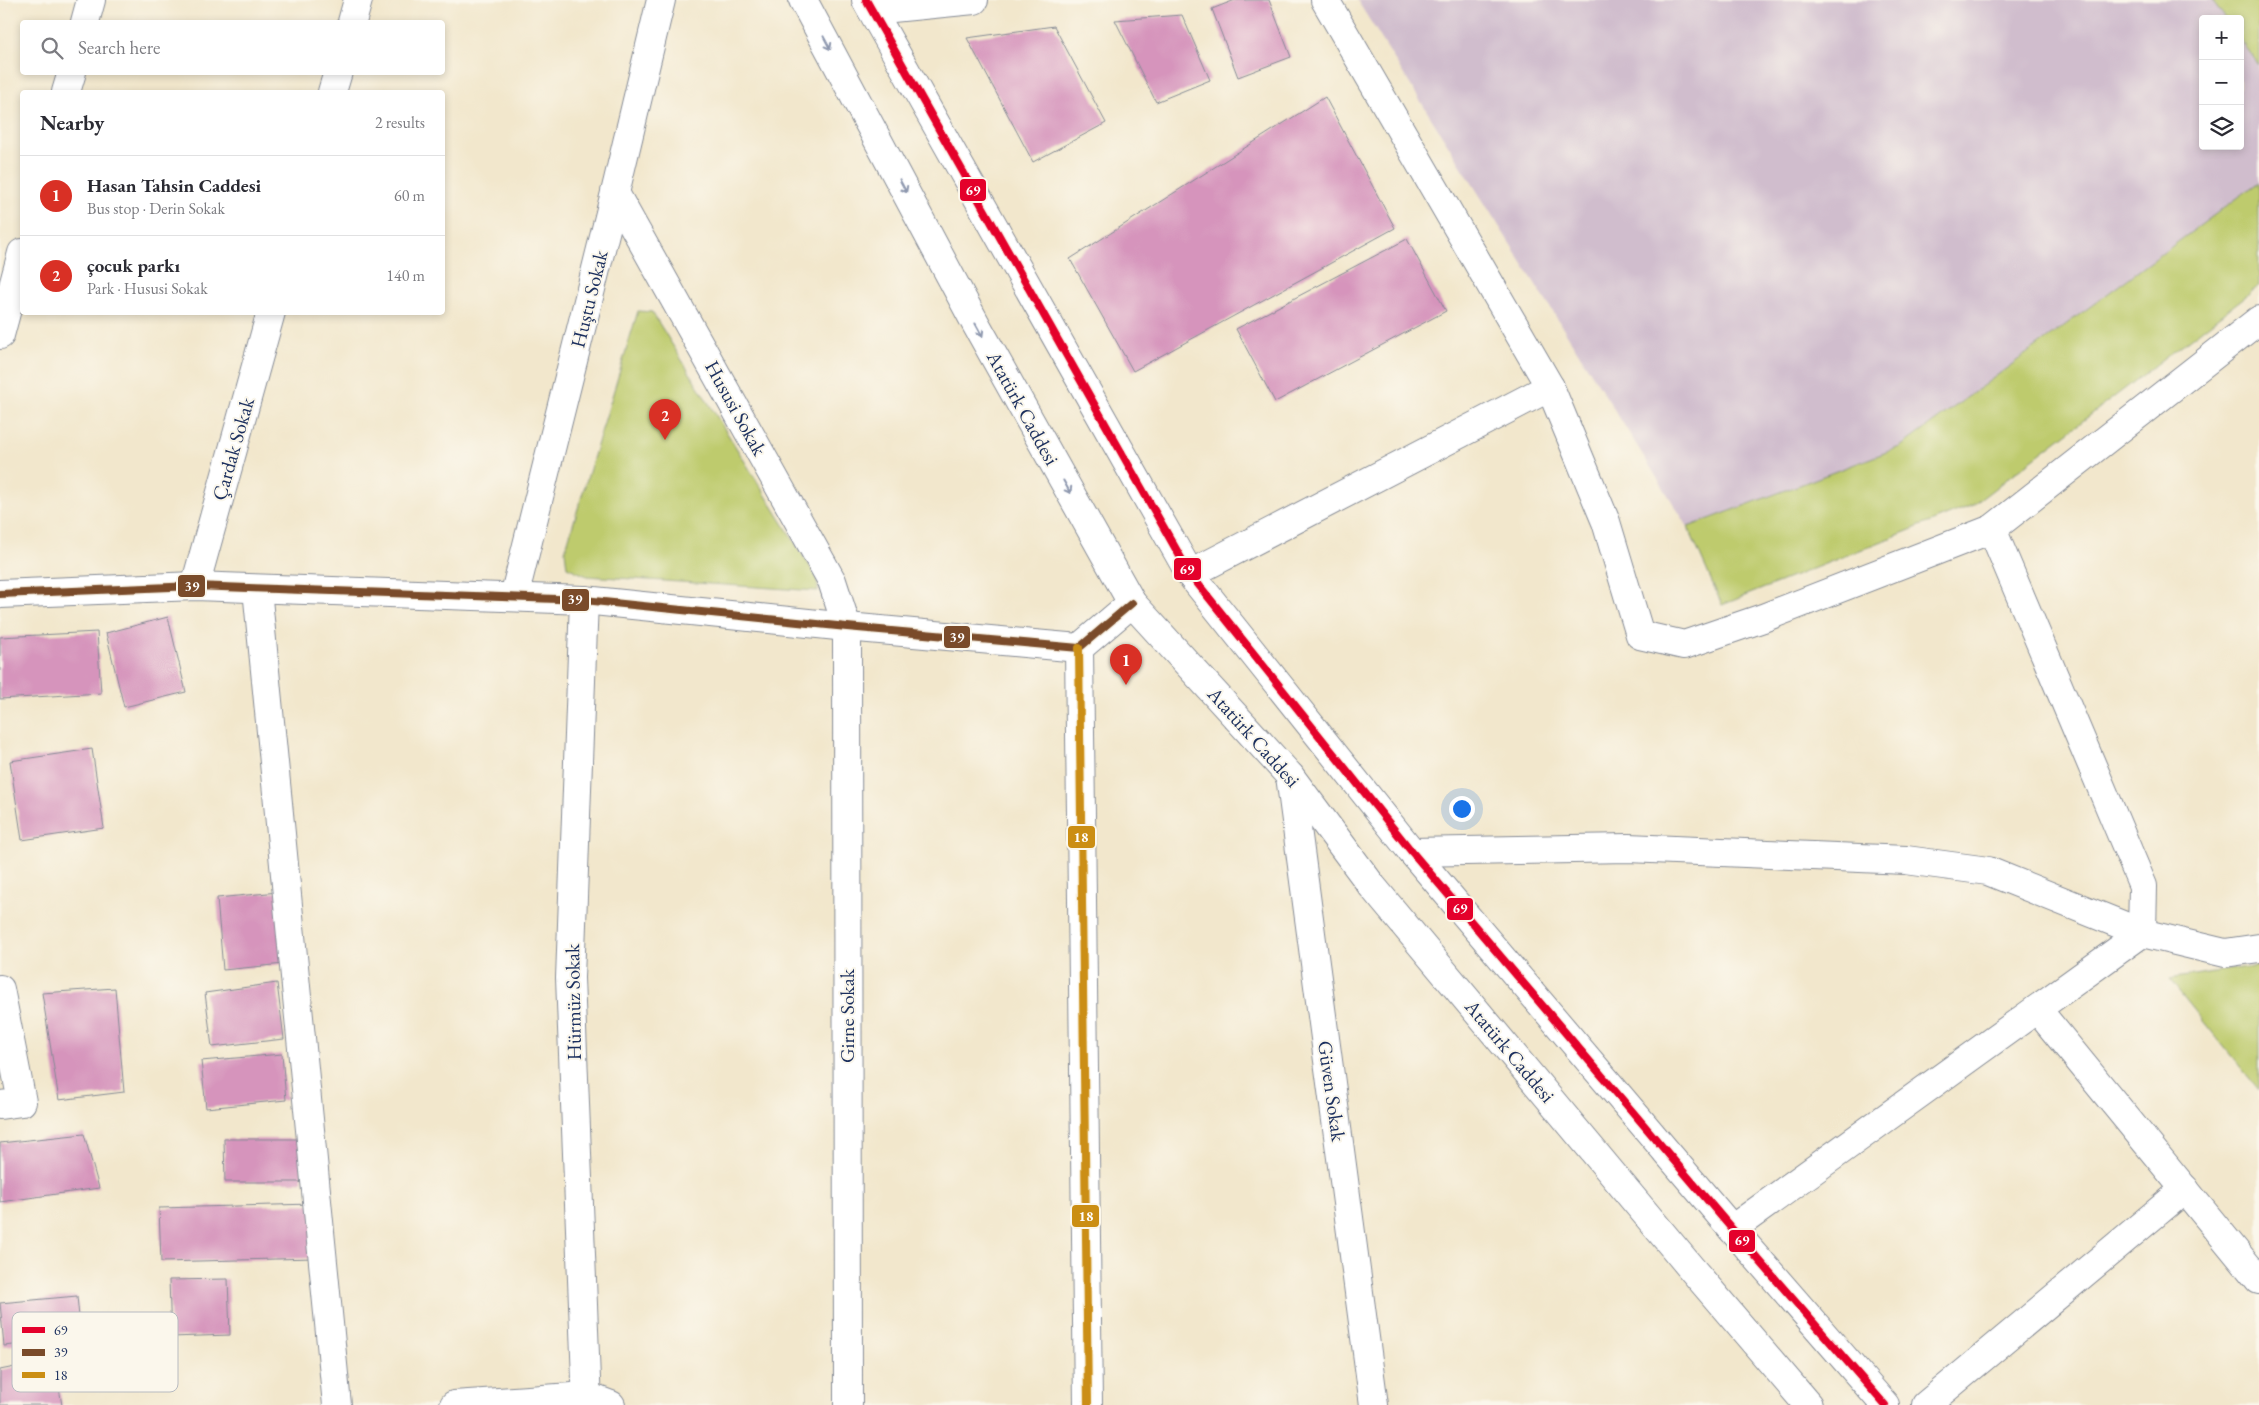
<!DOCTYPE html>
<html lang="en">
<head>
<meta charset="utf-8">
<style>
	:root { --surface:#fff; --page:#f2f2f3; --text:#2b2b33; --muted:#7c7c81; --line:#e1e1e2; --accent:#d93025 }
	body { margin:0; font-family:"EB Garamond",serif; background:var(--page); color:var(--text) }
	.controls { position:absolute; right:15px; top:15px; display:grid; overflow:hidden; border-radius:5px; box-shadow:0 2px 8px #0003 }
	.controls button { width:45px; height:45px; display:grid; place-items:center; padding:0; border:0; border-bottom:1px solid var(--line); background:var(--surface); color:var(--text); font:25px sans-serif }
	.you { position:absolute; left:1461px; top:808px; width:18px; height:18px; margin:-12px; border:4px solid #fff; border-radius:50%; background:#1a73e8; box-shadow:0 0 0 8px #1a73e833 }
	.badge { display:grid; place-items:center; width:32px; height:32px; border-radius:50%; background:var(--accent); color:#fff; font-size:16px; font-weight:700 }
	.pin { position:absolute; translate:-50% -41px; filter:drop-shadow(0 1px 2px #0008) }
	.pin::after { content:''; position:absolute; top:26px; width:18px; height:15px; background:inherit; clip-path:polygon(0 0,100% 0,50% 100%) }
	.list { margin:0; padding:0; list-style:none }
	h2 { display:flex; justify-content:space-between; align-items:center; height:65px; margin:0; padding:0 20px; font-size:21px }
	h2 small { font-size:16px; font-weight:400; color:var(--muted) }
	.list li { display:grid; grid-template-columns:32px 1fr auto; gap:15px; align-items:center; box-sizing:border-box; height:80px; padding:0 20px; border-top:1px solid var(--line) }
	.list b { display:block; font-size:19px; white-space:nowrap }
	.list p { margin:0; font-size:16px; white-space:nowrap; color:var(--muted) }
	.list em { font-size:16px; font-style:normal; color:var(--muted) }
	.icon { flex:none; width:28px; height:28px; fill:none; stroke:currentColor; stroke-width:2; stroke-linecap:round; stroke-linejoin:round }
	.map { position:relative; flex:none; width:2259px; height:1405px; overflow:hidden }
	.search { position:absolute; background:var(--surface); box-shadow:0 2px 8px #0003; left:20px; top:20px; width:425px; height:55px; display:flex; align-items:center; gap:12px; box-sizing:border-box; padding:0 18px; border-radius:5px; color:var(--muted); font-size:19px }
	.panel { position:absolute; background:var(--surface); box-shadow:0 2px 8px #0003; left:20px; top:90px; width:425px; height:225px; border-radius:5px }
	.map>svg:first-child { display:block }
	.industrial { fill:#d0bdcd }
	.green { fill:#becb6d; stroke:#6c7d66 }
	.building { fill:#d694bc }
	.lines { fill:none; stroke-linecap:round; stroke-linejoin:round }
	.minor-casing { stroke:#868b95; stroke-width:30 }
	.major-casing { stroke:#868b95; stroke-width:30 }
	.minor { stroke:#fff; stroke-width:28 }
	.major { stroke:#fff; stroke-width:28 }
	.bus-1-casing { stroke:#fbf7ec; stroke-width:11 }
	.bus-2-casing { stroke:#fbf7ec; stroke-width:11 }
	.bus-3-casing { stroke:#fbf7ec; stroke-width:11 }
	.bus-1 { stroke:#e4002b; stroke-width:8 }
	.bus-2 { stroke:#7a4b2a; stroke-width:8 }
	.bus-3 { stroke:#cb8e13; stroke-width:8 }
	.oneway { stroke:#8d97ae }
	.labels { text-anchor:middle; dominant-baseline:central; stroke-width:4; stroke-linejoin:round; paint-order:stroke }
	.street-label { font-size:20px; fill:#1b2f5e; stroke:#fbf7ec }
	.key { fill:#fbf7ec; stroke:#b8bbc1; stroke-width:1 }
	.key-label { font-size:14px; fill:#1b2f5e }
	.line-badge { stroke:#fbf7ec; stroke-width:2 }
	.badge-label { font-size:14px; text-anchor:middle; font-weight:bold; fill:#fff }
</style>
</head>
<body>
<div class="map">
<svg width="2259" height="1405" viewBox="0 0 2259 1405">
	<rect width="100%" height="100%" fill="#fbf7ec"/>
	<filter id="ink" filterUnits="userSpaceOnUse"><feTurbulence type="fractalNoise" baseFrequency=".02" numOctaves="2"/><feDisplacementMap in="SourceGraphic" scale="10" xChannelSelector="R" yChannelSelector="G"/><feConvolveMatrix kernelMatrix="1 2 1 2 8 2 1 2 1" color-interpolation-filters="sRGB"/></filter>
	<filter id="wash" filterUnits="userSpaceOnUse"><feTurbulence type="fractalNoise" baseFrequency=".0096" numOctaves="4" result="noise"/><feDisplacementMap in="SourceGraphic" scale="20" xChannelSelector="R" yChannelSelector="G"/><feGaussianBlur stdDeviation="1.12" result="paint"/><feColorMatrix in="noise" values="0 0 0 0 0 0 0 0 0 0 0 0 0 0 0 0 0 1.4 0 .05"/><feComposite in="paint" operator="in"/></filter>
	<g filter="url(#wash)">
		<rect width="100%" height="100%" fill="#f2e7cc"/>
		<polygon class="industrial" points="1357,0 2212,0 2226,19 2203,19 2203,146 2240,146 2240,39 2259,65 2259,182 1900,447 1688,527"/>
		<g class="green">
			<polygon points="2212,0 2259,0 2259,65 2240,39 2240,19 2226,19"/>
			<polygon points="2259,182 2259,286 1973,505 1722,605 1688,527 1900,447"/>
			<polygon points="638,311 652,312 817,578 818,591 587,576 567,567 565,551"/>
			<polygon points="2259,965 2259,1090 2169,979"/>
		</g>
		<g id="blocks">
			<g class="building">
				<polygon points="1235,0 1269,0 1291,57 1238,77 1212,9"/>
				<polygon points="1182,15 1210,80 1156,102 1115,20"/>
				<polygon points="1054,26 1106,123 1033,162 967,38"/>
				<polygon points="1325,97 1395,228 1133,371 1070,259"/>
				<polygon points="1407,239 1446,311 1275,402 1236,329"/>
				<polygon points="168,617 186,692 124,707 106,633"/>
				<polygon points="97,632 101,693 0,699 0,637"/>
				<polygon points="92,749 104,828 22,840 10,761"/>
				<polygon points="278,892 284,964 223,970 217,898"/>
				<polygon points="277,983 284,1039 212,1047 205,993"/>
				<polygon points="115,988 124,1092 59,1100 42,993"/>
				<polygon points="282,1054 286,1100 206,1108 201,1061"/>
				<polygon points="84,1134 99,1188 0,1202 0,1143"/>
				<polygon points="224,1139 302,1139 302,1182 225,1182"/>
				<polygon points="313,1204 314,1258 161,1262 159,1208"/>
				<polygon points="228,1279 230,1335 171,1337 169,1280"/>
				<polygon points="77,1296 81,1338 4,1346 0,1303"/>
				<polygon points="54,1359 62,1405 0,1405 0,1370"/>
			</g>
		</g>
	</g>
	<g filter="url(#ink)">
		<use href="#blocks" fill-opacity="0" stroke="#868b95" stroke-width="1"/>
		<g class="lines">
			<g class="minor-casing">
				<g id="minor">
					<polyline points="1325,0 1550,387 1606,522 1640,635 1684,645 1763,618 1992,529 2259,320"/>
					<polyline points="872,10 974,0"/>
					<polyline points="85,22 91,0"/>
					<polyline points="352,22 358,0"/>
					<polyline points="66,92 72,72"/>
					<polyline points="332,92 338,72"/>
					<polyline points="615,193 832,581 847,627 848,1405"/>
					<polyline points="0,335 22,253"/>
					<polyline points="1992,529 2143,886 2142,933"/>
					<polyline points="1190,574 1550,387"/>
					<polyline points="195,586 271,312"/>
					<polyline points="257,589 337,1405"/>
					<polyline points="0,594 195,586 584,600 847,627 1079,648 1132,603"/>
					<polyline points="514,597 615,193 661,0"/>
					<polyline points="584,600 570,978 587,1405"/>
					<polyline points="1079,648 1088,1405"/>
					<polyline points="1290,776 1374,1405"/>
					<polyline points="1412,852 1628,848 1906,860 1988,871 2142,933 2225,953 2259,948"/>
					<polyline points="0,989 22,1102 0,1105"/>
					<polyline points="2037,1009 2259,1280"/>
					<polyline points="1732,1229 2142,933"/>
					<polyline points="454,1405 587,1396 611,1405"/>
					<polyline points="1926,1405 2185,1189"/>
				</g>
			</g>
			<g class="major-casing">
				<g id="major">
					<polyline points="803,0 977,326 1132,603 1290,776 1372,886 1691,1268 1808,1405"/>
					<polyline points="866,0 1190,574 1412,852 1732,1229 1885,1405"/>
				</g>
			</g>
			<use href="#minor" class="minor"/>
			<use href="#major" class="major"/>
			<g class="bus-1-casing">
				<polyline id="bus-1" points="866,0 1190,574 1412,852 1732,1229 1885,1405"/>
			</g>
			<g class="bus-2-casing">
				<polyline id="bus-2" points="0,594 195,586 584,600 847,627 1079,648 1132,603"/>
			</g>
			<g class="bus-3-casing">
				<polyline id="bus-3" points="1079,648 1088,1405"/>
			</g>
			<use href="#bus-1" class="bus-1"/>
			<use href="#bus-2" class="bus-2"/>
			<use href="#bus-3" class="bus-3"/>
		</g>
		<defs><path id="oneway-shaft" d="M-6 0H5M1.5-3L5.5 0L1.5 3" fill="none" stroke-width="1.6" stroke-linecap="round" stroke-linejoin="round" transform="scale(1.25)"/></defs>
		<g class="oneway">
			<use href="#oneway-shaft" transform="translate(827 43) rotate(62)"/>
			<use href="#oneway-shaft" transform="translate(903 186) rotate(62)"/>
			<use href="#oneway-shaft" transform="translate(979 330) rotate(61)"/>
			<use href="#oneway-shaft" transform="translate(1067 487) rotate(61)"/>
		</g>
	</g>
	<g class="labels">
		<g class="street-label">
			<text transform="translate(589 299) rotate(-76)">Huştu Sokak</text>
			<text transform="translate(736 408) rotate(61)">Hususi Sokak</text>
			<text transform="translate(1023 408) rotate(61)">Atatürk Caddesi</text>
			<text transform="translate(233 449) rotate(-74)">Çardak Sokak</text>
			<text transform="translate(1254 737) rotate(48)">Atatürk Caddesi</text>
			<text transform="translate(573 1002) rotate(-91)">Hürmüz Sokak</text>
			<text transform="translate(847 1016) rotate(-90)">Girne Sokak</text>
			<text transform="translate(1510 1051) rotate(50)">Atatürk Caddesi</text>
			<text transform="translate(1332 1091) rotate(82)">Güven Sokak</text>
		</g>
	</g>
	<rect x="12" y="1312" width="166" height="80" rx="8" class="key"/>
	<rect x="22" y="1327" width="23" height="6" fill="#e4002b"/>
	<rect x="22" y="1349" width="23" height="7" fill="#7a4b2a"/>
	<rect x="22" y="1372" width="23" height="6" fill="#cb8e13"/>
	<g class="key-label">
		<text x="54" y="1335">69</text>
		<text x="54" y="1357">39</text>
		<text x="54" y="1380">18</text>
	</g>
	<g class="line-badge">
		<rect x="959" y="178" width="28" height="24" rx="5" fill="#e4002b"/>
		<rect x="1173" y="557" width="29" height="24" rx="5" fill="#e4002b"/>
		<rect x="177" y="574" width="29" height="24" rx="5" fill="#7a4b2a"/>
		<rect x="561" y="588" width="29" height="24" rx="5" fill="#7a4b2a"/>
		<rect x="943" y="625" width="28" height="24" rx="5" fill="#7a4b2a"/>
		<rect x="1067" y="825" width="29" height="24" rx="5" fill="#cb8e13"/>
		<rect x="1446" y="897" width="28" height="24" rx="5" fill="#e4002b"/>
		<rect x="1071" y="1204" width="29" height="24" rx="5" fill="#cb8e13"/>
		<rect x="1728" y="1229" width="28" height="24" rx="5" fill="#e4002b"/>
	</g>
	<g class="badge-label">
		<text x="973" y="195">69</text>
		<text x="1187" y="574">69</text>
		<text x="192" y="591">39</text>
		<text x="575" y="604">39</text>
		<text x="957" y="642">39</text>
		<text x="1081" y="842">18</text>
		<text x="1460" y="913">69</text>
		<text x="1086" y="1221">18</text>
		<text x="1742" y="1245">69</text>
	</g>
</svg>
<div class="controls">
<button>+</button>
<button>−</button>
<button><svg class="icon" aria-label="layers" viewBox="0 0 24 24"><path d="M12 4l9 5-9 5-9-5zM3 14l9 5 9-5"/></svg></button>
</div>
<div class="you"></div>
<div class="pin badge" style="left:1126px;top:685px">1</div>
<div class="pin badge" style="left:665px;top:440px">2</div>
<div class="search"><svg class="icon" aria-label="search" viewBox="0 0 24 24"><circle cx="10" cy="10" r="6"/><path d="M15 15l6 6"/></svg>Search here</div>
<section class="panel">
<h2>Nearby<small>2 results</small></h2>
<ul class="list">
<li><span class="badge">1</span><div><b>Hasan Tahsin Caddesi</b><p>Bus stop · Derin Sokak</p></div><em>60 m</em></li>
<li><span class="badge">2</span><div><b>çocuk parkı</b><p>Park · Hususi Sokak</p></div><em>140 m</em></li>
</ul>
</section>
</div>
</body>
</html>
